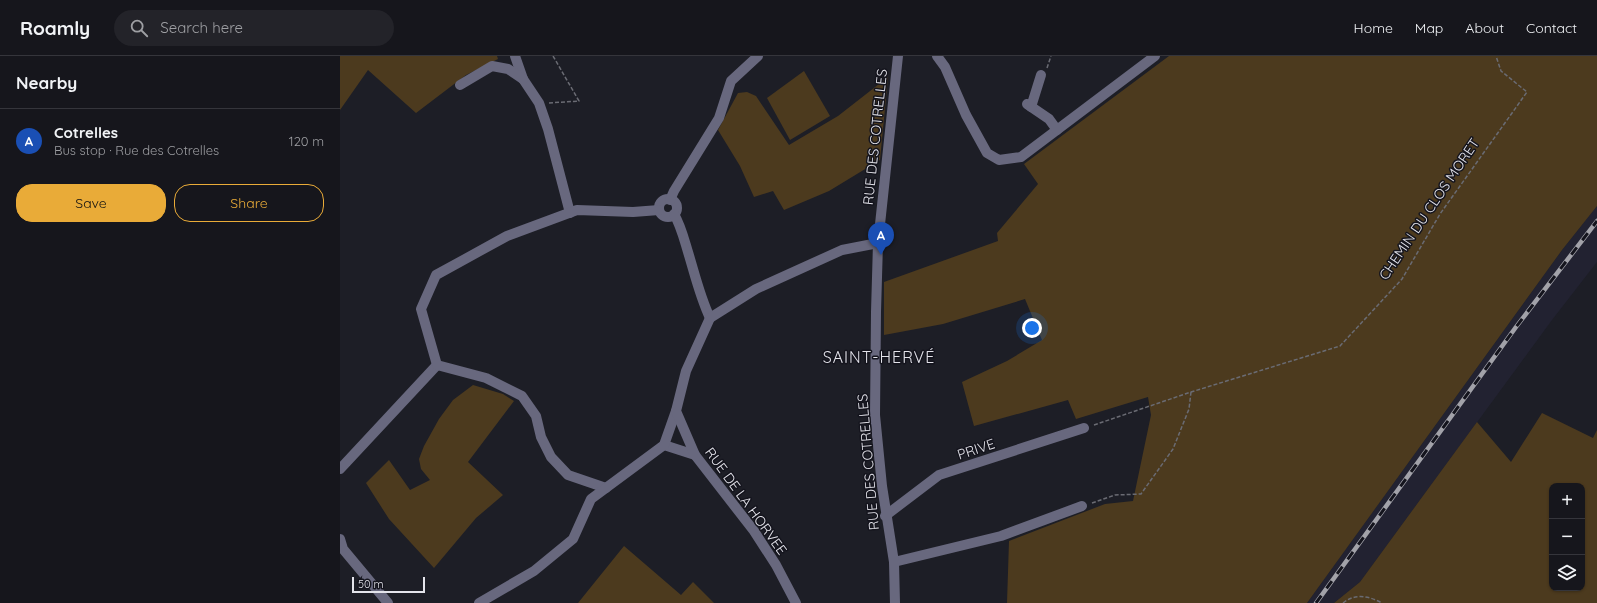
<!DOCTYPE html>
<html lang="en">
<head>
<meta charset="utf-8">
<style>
	:root { --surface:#16161c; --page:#232329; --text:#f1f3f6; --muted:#9e9fa3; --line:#35353b; --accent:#e9ab38 }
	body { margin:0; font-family:Quicksand,sans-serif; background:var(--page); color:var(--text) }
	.controls { position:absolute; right:12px; bottom:12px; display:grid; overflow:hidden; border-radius:8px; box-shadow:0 1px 3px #0004 }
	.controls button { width:36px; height:36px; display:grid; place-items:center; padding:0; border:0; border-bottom:1px solid var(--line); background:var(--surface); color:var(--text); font:20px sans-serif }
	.scale { position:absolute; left:12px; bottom:10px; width:73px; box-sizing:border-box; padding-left:4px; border:2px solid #e4e4eb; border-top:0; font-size:11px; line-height:14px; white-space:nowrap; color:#e4e4eb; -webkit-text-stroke:3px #14141d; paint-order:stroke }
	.you { position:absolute; left:692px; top:272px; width:14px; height:14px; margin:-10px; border:3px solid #fff; border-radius:50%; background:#1a73e8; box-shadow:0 0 0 6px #1a73e833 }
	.badge { display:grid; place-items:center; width:26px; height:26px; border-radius:50%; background:var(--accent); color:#fff; font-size:13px; font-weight:700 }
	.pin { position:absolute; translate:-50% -33px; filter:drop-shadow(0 1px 2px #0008) }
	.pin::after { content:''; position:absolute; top:21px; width:14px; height:12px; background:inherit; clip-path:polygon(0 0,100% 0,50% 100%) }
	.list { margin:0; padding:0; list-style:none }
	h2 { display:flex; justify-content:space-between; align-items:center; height:52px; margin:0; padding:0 16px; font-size:17px }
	h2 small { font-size:13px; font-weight:400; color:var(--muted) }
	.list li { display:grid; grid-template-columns:26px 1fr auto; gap:12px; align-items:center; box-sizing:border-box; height:64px; padding:0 16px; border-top:1px solid var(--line) }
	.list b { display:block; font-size:15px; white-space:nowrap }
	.list p { margin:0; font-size:13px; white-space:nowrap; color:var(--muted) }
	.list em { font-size:13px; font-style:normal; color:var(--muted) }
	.actions { display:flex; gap:8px; padding:12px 16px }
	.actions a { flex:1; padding:9px 0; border:1px solid var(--accent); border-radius:16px; text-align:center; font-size:14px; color:var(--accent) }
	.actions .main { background:var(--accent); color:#111 }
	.icon { flex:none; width:22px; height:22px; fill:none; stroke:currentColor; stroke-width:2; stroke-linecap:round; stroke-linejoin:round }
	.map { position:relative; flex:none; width:1257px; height:547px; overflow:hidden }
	header { display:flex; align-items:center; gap:24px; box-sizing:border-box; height:56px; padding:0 20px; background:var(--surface); border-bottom:1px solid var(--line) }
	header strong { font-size:19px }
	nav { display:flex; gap:22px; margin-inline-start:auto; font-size:14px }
	.search { width:280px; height:36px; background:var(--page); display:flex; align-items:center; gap:10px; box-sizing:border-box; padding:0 14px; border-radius:22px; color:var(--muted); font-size:15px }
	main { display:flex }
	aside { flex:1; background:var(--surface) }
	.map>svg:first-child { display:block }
	.built { fill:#222231 }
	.green { fill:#4c3a1e; fill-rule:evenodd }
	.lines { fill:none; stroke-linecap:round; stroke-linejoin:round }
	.path { stroke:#6a6b73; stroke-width:1.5; stroke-dasharray:4 2; stroke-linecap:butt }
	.minor { stroke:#68687e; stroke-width:10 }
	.rail-casing { stroke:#a2a2a9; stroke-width:4.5 }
	.rail { stroke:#14141d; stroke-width:3; stroke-dasharray:9; stroke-linecap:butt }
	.labels { text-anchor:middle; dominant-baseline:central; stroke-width:3; stroke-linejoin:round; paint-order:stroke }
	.street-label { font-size:14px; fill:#e4e4eb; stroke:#14141d }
	.quarter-label { font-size:16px; letter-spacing:1px; fill:#e4e4eb; stroke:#14141d }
</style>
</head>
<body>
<header>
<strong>Roamly</strong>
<div class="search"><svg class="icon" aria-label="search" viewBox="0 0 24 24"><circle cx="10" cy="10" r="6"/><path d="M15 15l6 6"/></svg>Search here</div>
<nav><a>Home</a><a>Map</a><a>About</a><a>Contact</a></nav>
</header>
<main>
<aside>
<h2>Nearby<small></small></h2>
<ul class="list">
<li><span class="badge" style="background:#1a4fb4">A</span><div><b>Cotrelles</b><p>Bus stop · Rue des Cotrelles</p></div><em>120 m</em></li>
</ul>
<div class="actions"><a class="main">Save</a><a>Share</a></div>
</aside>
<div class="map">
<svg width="1257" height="547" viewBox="0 0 1257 547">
	<rect width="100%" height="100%" fill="#1d1e26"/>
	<polygon class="built" points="1257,150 1257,206 1212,264 1020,526 994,547 967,547 1222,194"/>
	<g class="green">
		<polygon points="0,0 157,0 158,3 126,19 76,57 28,14 0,54"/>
		<polygon points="829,0 1257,0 1257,150 1222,194 967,547 667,547 669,485 765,448 793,445 811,359 808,341 736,363 728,344 634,370 622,326 667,305 702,284 685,243 603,268 544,279 544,226 658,185 657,177 698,128 684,108"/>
		<polygon points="464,15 490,60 450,84 427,42"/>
		<polygon points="548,21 540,104 489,135 444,154 433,135 414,141 400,110 378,74 398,37 407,36 416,40 449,89 498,60"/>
		<polygon points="133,329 163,338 174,345 128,406 163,439 136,462 94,512 49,463 26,427 49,404 70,434 90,424 81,413 79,403 84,390 99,363 113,344"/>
		<path d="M1202,357L1253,382L1257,374V547H994L1020,526L1137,366L1171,406ZM1212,430H1242V532H1212Z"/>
		<polygon points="284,490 341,539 353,526 374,547 238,547"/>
	</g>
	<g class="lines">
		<g class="path">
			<polyline points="707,12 711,0"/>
			<polyline points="209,47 239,45 213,0"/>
			<polyline points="754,369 851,336 1000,290 1062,223 1100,158 1187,36 1161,15 1156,0"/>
			<polyline points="752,447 775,439 801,438 833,393 849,353 851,336"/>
			<path d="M1003,547C1015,537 1029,540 1042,547"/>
		</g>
		<g class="minor">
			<polyline points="175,0 183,23 199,47 208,73 230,157"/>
			<polyline points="597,0 605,11 626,59 647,97 659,104 681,101 815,0"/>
			<polyline points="120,29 152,10 168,13 183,23"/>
			<polyline points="687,48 709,63 717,74"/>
			<polyline points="691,51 701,19"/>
			<circle cx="328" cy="152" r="9"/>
			<polyline points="330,144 334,135 379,62 391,25 418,0"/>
			<path d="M334,158C341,170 344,183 348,196C355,219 360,241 370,262"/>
			<polyline points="324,389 355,399"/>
			<polyline points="0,413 97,309"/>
			<polyline points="266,432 228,419 211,401 201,381 196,360 182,340 146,322 97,309 81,253 96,219 167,180 237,154 293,156 319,154"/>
			<polyline points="545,460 599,419 744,372"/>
			<polyline points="0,483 3,493 48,547"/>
			<polyline points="554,506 661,480 742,450"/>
			<polyline points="139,547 194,515 233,483 251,443 324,389 336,355"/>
			<polyline points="456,547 436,509 414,475 355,399 336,355 346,315 370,262 416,233 502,194 538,187"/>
			<polyline points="555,547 554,506 542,430 535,359 536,256 538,187 558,0"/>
		</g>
		<g class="rail-casing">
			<polyline id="rail" points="976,547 1176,271 1257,165"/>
		</g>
		<use href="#rail" class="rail"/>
	</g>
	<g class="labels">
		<g class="street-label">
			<text transform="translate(535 81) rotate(-84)">RUE DES COTRELLES</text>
			<text transform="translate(1089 153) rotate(-56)">CHEMIN DU CLOS MORET</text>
			<text transform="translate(636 393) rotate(-18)">PRIVE</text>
			<text transform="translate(528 406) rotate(-95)">RUE DES COTRELLES</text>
			<text transform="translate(406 445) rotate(54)">RUE DE LA HORVEE</text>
		</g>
		<g class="quarter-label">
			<text x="539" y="301">SAINT-HERVÉ</text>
		</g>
	</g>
</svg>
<div class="controls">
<button>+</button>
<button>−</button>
<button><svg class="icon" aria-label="layers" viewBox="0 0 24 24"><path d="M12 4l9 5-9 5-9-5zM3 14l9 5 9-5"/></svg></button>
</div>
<div class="scale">50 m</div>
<div class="you"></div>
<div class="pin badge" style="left:541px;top:199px;background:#1a4fb4">A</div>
</div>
</main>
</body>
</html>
